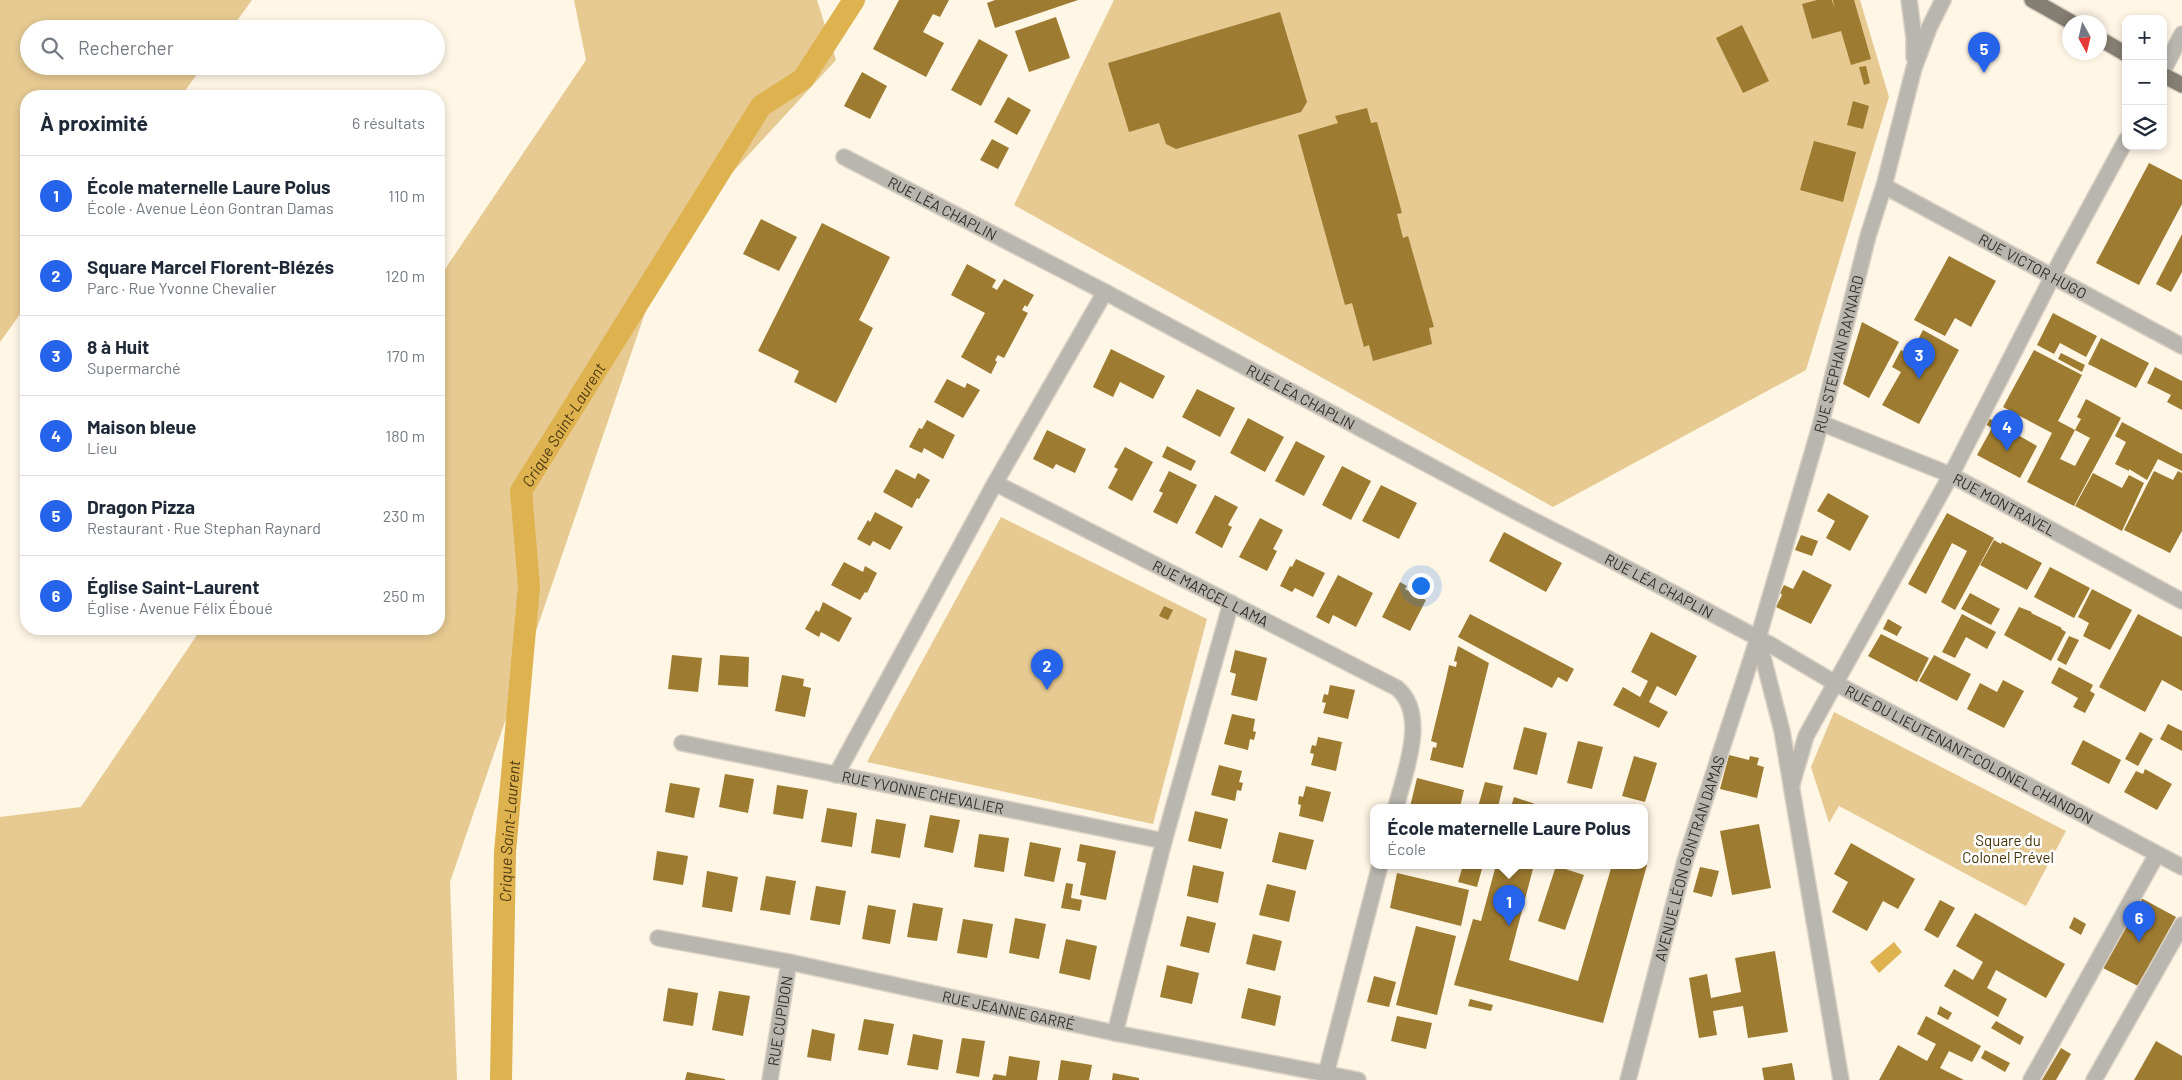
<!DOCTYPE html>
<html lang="fr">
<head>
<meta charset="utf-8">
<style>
	:root { --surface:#fff; --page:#f2f2f3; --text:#1f2937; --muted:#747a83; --line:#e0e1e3; --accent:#2563eb }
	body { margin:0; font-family:Barlow,sans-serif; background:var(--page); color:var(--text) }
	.controls { position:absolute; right:15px; top:15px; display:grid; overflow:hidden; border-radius:10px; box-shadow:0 2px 8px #0003 }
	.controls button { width:45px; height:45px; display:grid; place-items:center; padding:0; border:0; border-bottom:1px solid var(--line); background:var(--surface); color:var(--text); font:25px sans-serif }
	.compass { position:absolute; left:2062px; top:15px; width:45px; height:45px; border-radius:50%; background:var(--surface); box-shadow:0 2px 8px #0003; rotate:172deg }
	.you { position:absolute; left:1420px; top:585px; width:18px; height:18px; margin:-12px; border:4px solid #fff; border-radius:50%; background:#1a73e8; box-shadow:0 0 0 8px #1a73e833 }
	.badge { display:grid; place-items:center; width:32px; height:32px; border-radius:50%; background:var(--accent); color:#fff; font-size:16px; font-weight:700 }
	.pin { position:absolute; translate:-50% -41px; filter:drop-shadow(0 1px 2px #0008) }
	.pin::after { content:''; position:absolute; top:26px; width:18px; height:15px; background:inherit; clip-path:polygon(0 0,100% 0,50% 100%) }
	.popup { position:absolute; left:1370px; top:804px; width:278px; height:65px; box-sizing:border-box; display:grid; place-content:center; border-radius:10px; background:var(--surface); filter:drop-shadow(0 1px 4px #0005); font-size:16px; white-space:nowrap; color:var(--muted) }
	.popup b { font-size:19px; color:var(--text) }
	.popup::after { content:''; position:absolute; left:50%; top:100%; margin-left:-10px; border:10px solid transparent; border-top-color:var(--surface) }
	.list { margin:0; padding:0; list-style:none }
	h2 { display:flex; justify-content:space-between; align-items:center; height:65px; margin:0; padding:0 20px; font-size:21px }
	h2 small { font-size:16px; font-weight:400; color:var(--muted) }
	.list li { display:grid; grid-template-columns:32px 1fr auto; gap:15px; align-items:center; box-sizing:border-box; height:80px; padding:0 20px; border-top:1px solid var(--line) }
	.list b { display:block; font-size:19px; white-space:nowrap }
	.list p { margin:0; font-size:16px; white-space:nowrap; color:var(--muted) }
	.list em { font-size:16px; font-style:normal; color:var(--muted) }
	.icon { flex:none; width:28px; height:28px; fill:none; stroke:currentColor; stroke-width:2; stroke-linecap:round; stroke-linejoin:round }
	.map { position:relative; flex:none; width:2182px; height:1080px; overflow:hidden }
	.search { position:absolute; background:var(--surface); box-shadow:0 2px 8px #0003; left:20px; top:20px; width:425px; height:55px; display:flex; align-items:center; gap:12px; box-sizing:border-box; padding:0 18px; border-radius:28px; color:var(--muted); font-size:19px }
	.panel { position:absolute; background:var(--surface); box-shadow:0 2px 8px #0003; left:20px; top:90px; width:425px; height:545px; border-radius:20px }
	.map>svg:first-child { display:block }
	.green { fill:#e6ca91 }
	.water { fill:#dfb250 }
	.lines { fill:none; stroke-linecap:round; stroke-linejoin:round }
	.canal { stroke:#dfb250; stroke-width:22 }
	.building { fill:#9d7b30 }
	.minor-casing { stroke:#dad2c4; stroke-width:18 }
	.major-casing { stroke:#dad2c4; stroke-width:18 }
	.minor { stroke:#b9b5af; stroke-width:15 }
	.major { stroke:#857e72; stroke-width:15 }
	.labels { text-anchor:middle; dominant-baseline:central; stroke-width:5; stroke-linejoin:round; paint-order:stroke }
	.street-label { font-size:15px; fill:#33302a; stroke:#fff }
	.park-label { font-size:15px; fill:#463308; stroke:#fff }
	.water-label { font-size:16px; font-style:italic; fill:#4d3a10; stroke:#fff }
</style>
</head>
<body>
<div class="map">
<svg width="2182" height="1080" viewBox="0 0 2182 1080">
	<rect width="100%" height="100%" fill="#fff6e6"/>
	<g class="green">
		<polygon points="0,0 252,0 231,29 29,29 29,66 203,66 181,96 26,96 26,306 0,342"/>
		<polygon points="574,0 817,0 836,60 670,240 450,882 457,1080 0,1080 0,817 81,807 201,629 439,629 439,278 586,60"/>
		<polygon points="1114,0 1860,0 1889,97 1806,370 1553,507 1014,205"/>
		<polygon points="1001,517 1207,619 1153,824 867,762"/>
		<polygon points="1834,712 2066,831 2026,906 1839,806 1829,823 1811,767"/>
	</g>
	<polygon class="water" points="1894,942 1902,952 1879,973 1870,962"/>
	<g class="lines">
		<path class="canal" id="s1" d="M501,1080L505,852L529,586L521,491L761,106L803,79L854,0"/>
	</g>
	<g class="building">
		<polygon points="899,0 949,0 940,17 933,14 923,32 944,43 926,77 873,49"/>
		<polygon points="995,0 1078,0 995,28 987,3"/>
		<polygon points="1817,0 1832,0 1834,8 1833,0 1854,0 1871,59 1851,65 1841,31 1812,39 1802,4"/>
		<polygon points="1280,12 1307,102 1301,112 1176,149 1166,144 1159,123 1129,132 1108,63"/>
		<polygon points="1056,17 1070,58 1029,72 1015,31"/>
		<polygon points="1742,25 1769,81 1743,93 1716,38"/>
		<polygon points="979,39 1008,55 981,106 951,90"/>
		<polygon points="1866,66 1870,83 1864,85 1859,67"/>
		<polygon points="862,72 887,86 870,119 844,106"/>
		<polygon points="1008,97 1031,110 1017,135 994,122"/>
		<polygon points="1853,101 1869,106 1863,129 1847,125"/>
		<polygon points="1367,108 1371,123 1377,122 1402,213 1397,214 1403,238 1408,236 1434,327 1429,328 1432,344 1373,361 1369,345 1364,347 1352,303 1345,305 1298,135 1338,123 1335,116"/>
		<polygon points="992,139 1009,148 998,169 980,160"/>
		<polygon points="1814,141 1856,152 1843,202 1800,190"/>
		<polygon points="2149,163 2182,180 2182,204 2139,285 2096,263"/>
		<polygon points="761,219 797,237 779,271 743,254"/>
		<polygon points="822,223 890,257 859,320 873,328 836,403 794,382 799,371 758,351"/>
		<polygon points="2182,234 2182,272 2171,292 2156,284"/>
		<polygon points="1949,256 1996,281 1971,327 1955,318 1945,336 1914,320"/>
		<polygon points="967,264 996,280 992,287 997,290 1004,279 1034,295 1027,307 1025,305 1022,310 1028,313 1004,358 998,355 995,360 997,362 991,374 961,357 985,313 951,295"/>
		<polygon points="2053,313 2097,336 2086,357 2060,343 2054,354 2037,345"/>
		<polygon points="1862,322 1899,342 1869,398 1843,384"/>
		<polygon points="1923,330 1959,350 1919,424 1882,405 1901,372 1892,367 1901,350 1910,355"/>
		<polygon points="2101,338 2149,363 2136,388 2088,364"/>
		<polygon points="1111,349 1165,376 1153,399 1120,382 1113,397 1093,387"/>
		<polygon points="2034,350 2082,375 2058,421 2075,430 2060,459 2075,466 2090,438 2075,430 2081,419 2077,417 2086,399 2121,418 2074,506 2027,482 2052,433 2003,407"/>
		<polygon points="2061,353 2085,365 2082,372 2058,359"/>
		<polygon points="2155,367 2182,381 2182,410 2167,402 2171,395 2147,383"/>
		<polygon points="947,379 965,388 967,383 980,390 963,418 934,402"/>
		<polygon points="1197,389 1235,408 1220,437 1182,417"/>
		<polygon points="1985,416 2037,446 2020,478 1977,455 1992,428 1981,422"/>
		<polygon points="1248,418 1284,437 1265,472 1230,453"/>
		<polygon points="927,420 955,435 943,459 924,448 922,453 909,447 919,428 922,429"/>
		<polygon points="2122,422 2182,454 2182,471 2158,459 2147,480 2129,469 2129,471 2115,464 2126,442 2115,436"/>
		<polygon points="1047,430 1086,449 1075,473 1056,464 1053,469 1033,459"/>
		<polygon points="1296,441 1325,456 1304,496 1275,481"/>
		<polygon points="1167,446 1196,461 1191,471 1162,457"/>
		<polygon points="1125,447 1153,462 1132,501 1108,488 1118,469 1114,467"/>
		<polygon points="1342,466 1371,481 1351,520 1322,505"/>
		<polygon points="896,469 915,479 918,473 930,480 919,499 917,498 912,508 883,492"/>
		<polygon points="1169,471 1197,485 1177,524 1153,512 1163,493 1159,491"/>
		<polygon points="2154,471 2173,480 2178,471 2182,473 2182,531 2170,553 2124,530"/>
		<polygon points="2093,473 2122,488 2129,475 2144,483 2122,531 2075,506"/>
		<polygon points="1381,485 1417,503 1399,539 1362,521"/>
		<polygon points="1828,493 1869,516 1850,551 1826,538 1835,521 1817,511"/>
		<polygon points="1215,495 1238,507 1228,525 1232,527 1222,548 1195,533"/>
		<polygon points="875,512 903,527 890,550 873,541 870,546 857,539 868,520 870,522"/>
		<polygon points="1947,513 1994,538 1955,610 1941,602 1967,551 1952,543 1926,594 1908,584"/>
		<polygon points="1260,518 1283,530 1273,549 1277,551 1267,571 1239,557"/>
		<polygon points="1504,532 1562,563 1546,592 1489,561"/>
		<polygon points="1801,535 1818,541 1812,556 1795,550"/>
		<polygon points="1994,540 2001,544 2002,542 2042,563 2027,590 1980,565"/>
		<polygon points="1296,559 1325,573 1313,597 1295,588 1292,592 1280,586 1290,566 1292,567"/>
		<polygon points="844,562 863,572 865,566 877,573 867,593 865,592 860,600 831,585"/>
		<polygon points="2050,567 2090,588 2074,618 2034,597"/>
		<polygon points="1803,570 1832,585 1811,624 1776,607 1782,595 1780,593 1784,585 1793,589"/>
		<polygon points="1338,575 1373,593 1356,627 1333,615 1329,624 1316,617"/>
		<polygon points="1400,582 1407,586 1405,589 1426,600 1410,631 1382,617"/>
		<polygon points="2092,589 2132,610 2110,650 2083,636 2089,623 2078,617"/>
		<polygon points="1970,593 2000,609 1991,625 1961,609"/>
		<polygon points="823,602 852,618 839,642 821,632 819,637 805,629 816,610 819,612"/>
		<polygon points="1164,606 1173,610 1168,620 1159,616"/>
		<polygon points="2019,607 2032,612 2031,613 2062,628 2061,629 2066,632 2051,661 2004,635"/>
		<polygon points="1470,614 1574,669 1567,682 1558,677 1552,688 1458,637"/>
		<polygon points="1962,614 1996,632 1987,649 1966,637 1955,658 1942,652"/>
		<polygon points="2138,614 2182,637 2182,691 2162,680 2145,712 2099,687"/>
		<polygon points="1888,619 1902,627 1897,636 1883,629"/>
		<polygon points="1651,632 1697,656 1676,696 1657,686 1649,702 1668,712 1659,728 1613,705 1623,687 1640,697 1648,681 1631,672"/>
		<polygon points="1881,634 1929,658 1917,682 1868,656"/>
		<polygon points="2069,636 2079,640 2066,665 2057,660"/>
		<polygon points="1458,646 1489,663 1463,768 1430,760 1433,747 1436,748 1437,743 1431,741 1446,679 1449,665 1456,667 1457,662 1454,661"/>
		<polygon points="1235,650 1267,658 1257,701 1231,695 1236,674 1230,672"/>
		<polygon points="672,655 702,658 698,692 668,689"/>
		<polygon points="720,655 749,657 748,687 718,685"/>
		<polygon points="1934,655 1971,674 1957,701 1919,681"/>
		<polygon points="2059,667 2093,685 2090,691 2095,694 2085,713 2073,707 2078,698 2051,683"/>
		<polygon points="782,675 804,679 803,686 811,688 805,717 775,711"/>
		<polygon points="2003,680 2024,691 2004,728 1967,709 1980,683 1997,692"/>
		<polygon points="1330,685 1355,690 1348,719 1323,713 1326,703 1322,702 1324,694 1328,695"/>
		<polygon points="1232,714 1255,719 1253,731 1256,732 1254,740 1250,739 1248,750 1224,744"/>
		<polygon points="2168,724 2182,731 2182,751 2160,739"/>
		<polygon points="1524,727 1547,733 1537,775 1513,769"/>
		<polygon points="2140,732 2153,739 2138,766 2125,759"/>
		<polygon points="1318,737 1342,742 1336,771 1311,765 1314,754 1310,753 1312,745 1316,746"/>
		<polygon points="2083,740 2121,760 2109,784 2071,764"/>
		<polygon points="1578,741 1603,747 1592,789 1567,783"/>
		<polygon points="1729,755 1749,760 1750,756 1759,758 1757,765 1764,767 1757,798 1720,789"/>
		<polygon points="1634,756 1657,763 1645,802 1622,796"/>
		<polygon points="1219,765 1242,771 1239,782 1243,783 1241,791 1237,790 1235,801 1211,795"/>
		<polygon points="2145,769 2172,784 2157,810 2124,792 2136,771 2143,774"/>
		<polygon points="725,774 754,779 748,813 719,807"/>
		<polygon points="1417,778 1464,790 1460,807 1410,807"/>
		<polygon points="1485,782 1503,786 1498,807 1478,807"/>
		<polygon points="670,783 700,788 694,818 665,812"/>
		<polygon points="777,785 808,790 803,819 773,814"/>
		<polygon points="1306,786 1331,792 1323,822 1299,816 1301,805 1298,804 1299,796 1303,797"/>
		<polygon points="1514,797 1544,807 1511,807"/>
		<polygon points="827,808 857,813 852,847 821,842"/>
		<polygon points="1195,811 1228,819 1221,849 1188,841"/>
		<polygon points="930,815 960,820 953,853 924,847"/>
		<polygon points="876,819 906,824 900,858 871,853"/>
		<polygon points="1759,824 1771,888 1732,895 1720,831"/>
		<polygon points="1279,832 1314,840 1306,870 1272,862"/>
		<polygon points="979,834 1009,838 1004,872 974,867"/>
		<polygon points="1030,842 1061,848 1054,882 1024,876"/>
		<polygon points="1851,843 1915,879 1898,909 1883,901 1867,931 1832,912 1848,882 1834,874"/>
		<polygon points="1080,844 1116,851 1106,900 1080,895 1086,863 1077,861"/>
		<polygon points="657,851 688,856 683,885 653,880"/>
		<polygon points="1644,864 1647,865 1603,1023 1454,985 1473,919 1481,921 1496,865 1534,865 1509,960 1578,981 1612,865"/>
		<polygon points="1193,865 1224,872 1218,903 1187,896"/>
		<polygon points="1463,865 1483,865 1477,887 1458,882"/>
		<polygon points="1556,866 1584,875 1565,930 1538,921"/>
		<polygon points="1700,867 1719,871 1712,897 1693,892"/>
		<polygon points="707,871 738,877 732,912 702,907"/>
		<polygon points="1397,873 1469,890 1461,926 1390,908"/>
		<polygon points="766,876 796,881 790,915 760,910"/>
		<polygon points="1066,883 1073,884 1071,898 1082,900 1080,911 1061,908"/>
		<polygon points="1267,884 1296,891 1289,922 1259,915"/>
		<polygon points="816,886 846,891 840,925 810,920"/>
		<polygon points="2141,898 2176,917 2138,986 2103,968"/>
		<polygon points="1940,900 1955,908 1938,938 1924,930"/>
		<polygon points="913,903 943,908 937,941 907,937"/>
		<polygon points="868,905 896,910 890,944 862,939"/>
		<polygon points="1975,913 2065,964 2046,998 1996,970 1987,988 2007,999 1998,1017 1944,986 1954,969 1973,980 1983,962 1956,946"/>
		<polygon points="1187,916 1216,923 1209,953 1180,946"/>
		<polygon points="2074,917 2086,924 2081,935 2069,928"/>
		<polygon points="1015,918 1046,924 1039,959 1009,953"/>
		<polygon points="963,919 993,924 987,958 957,953"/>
		<polygon points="1416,926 1456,936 1437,1015 1396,1005"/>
		<polygon points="1253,934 1282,941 1275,971 1246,964"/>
		<polygon points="1066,939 1097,946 1090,980 1059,973"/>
		<polygon points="1775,951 1788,1032 1748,1038 1743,1006 1713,1011 1717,1035 1699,1038 1689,978 1707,974 1711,998 1741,992 1735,958"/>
		<polygon points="1167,965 1199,973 1192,1004 1160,997"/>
		<polygon points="1374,976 1396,982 1389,1007 1367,1002"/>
		<polygon points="668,988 698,993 693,1026 663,1021"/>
		<polygon points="1248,988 1281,996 1275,1026 1241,1018"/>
		<polygon points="719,991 750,996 743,1036 712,1030"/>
		<polygon points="1470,999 1493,1005 1491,1011 1468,1006"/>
		<polygon points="1940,1006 1952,1013 1948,1020 1937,1014"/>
		<polygon points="1397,1016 1432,1023 1426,1049 1391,1041"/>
		<polygon points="1926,1016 1981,1046 1972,1062 1949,1051 1940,1068 1964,1080 1879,1080 1898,1045 1927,1061 1936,1044 1917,1034"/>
		<polygon points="864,1019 894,1024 888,1055 858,1050"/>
		<polygon points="1996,1021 2024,1037 2020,1045 1991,1028"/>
		<polygon points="812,1029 835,1034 831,1061 807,1057"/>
		<polygon points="913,1034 943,1040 938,1070 907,1065"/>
		<polygon points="962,1038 985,1041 979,1077 956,1073"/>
		<polygon points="2156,1041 2182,1056 2182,1080 2134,1080"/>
		<polygon points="2061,1048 2071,1054 2056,1080 2042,1080"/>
		<polygon points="1985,1050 2010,1063 2005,1072 1981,1058"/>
		<polygon points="1009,1056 1040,1061 1037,1080 992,1080 994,1074 1006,1076"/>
		<polygon points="1061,1060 1092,1065 1089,1080 1058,1080"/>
		<polygon points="1792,1063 1795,1080 1764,1080 1762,1068"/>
		<polygon points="687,1072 725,1079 725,1080 685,1080"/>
		<polygon points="1113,1073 1139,1078 1139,1080 1112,1080"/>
	</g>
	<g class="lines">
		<g class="minor-casing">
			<g id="minor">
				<polyline points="1909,0 1914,37 1914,57"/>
				<polyline points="2163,71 2182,34"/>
				<path id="s2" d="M844,157L1105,292L1513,510L1613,561L1771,645L1835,683L2182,867"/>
				<path id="s3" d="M1884,186L2182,346"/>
				<path id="s4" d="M1821,423L1951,475L2182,601"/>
				<path id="s5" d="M995,483L1397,688C1429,715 1404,774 1396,807"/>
				<polyline points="1758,638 1782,731 1841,1080"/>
				<path id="s6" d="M682,743L1164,841"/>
				<polyline points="836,775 995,483 1105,292"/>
				<polyline points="1792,784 1806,736 1951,475 2062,258 2126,140"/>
				<path id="s7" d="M658,938L789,962L1115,1033L1358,1080"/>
				<polyline points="1115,1033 1164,841 1231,603"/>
				<polyline points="1326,1074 1380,865"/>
				<path id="s8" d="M770,1080L789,962"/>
				<path id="s9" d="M1628,1080L1685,861L1758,638L1821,423L1868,236L1884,186L1914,68L1929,28L1943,0"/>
				<polyline points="2031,1080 2157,854"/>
				<polyline points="2094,1080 2182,925"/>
			</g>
		</g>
		<g class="major-casing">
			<g id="major">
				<polyline points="2032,0 2071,22"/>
				<polyline points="2100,39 2126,54"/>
				<polyline points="2163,75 2182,85"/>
			</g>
		</g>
		<use href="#minor" class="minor"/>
		<use href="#major" class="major"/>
	</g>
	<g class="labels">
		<g class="street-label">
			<text stroke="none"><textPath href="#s2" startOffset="111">RUE LÉA CHAPLIN</textPath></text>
			<text stroke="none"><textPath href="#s3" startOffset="169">RUE VICTOR HUGO</textPath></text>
			<text stroke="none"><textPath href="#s9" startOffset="756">RUE STEPHAN RAYNARD</textPath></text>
			<text stroke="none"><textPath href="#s2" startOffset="516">RUE LÉA CHAPLIN</textPath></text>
			<text stroke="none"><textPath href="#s4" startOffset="201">RUE MONTRAVEL</textPath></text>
			<text stroke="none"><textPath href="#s2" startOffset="921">RUE LÉA CHAPLIN</textPath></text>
			<text stroke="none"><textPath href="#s5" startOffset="242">RUE MARCEL LAMA</textPath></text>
			<text stroke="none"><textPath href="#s2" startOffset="1274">RUE DU LIEUTENANT-COLONEL CHANDON</textPath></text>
			<text stroke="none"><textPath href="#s6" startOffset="246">RUE YVONNE CHEVALIER</textPath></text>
			<text stroke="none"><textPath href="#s9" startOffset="230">AVENUE LÉON GONTRAN DAMAS</textPath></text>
			<text stroke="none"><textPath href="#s7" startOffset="358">RUE JEANNE GARRÉ</textPath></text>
			<text stroke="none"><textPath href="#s8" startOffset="60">RUE CUPIDON</textPath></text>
		</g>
		<g class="park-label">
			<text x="2008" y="840">Square du<tspan x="2008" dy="17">Colonel Prével</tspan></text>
		</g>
		<g class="water-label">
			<text stroke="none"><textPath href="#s1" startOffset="669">Crique Saint-Laurent</textPath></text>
			<text stroke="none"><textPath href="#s1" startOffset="249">Crique Saint-Laurent</textPath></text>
		</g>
	</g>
</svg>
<div class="controls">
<button>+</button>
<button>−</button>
<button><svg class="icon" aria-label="layers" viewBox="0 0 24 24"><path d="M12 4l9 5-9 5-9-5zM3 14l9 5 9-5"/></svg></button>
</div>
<svg class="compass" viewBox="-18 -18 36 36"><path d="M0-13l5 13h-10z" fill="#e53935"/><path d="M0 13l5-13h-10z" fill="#747a83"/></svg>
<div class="you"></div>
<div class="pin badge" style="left:1509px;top:926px">1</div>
<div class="popup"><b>École maternelle Laure Polus</b>École</div>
<div class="pin badge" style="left:1047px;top:690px">2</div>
<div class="pin badge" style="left:1919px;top:379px">3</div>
<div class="pin badge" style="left:2007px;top:451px">4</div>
<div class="pin badge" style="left:1984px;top:73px">5</div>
<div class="pin badge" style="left:2139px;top:942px">6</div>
<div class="search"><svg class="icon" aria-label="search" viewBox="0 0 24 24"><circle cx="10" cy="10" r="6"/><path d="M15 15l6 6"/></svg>Rechercher</div>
<section class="panel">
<h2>À proximité<small>6 résultats</small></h2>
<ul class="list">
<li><span class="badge">1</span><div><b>École maternelle Laure Polus</b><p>École · Avenue Léon Gontran Damas</p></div><em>110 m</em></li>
<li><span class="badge">2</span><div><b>Square Marcel Florent-Blézés</b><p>Parc · Rue Yvonne Chevalier</p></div><em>120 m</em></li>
<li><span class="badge">3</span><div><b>8 à Huit</b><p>Supermarché</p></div><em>170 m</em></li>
<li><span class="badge">4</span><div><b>Maison bleue</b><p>Lieu</p></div><em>180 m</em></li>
<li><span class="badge">5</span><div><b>Dragon Pizza</b><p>Restaurant · Rue Stephan Raynard</p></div><em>230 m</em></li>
<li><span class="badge">6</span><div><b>Église Saint-Laurent</b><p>Église · Avenue Félix Éboué</p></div><em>250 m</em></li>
</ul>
</section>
</div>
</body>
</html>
